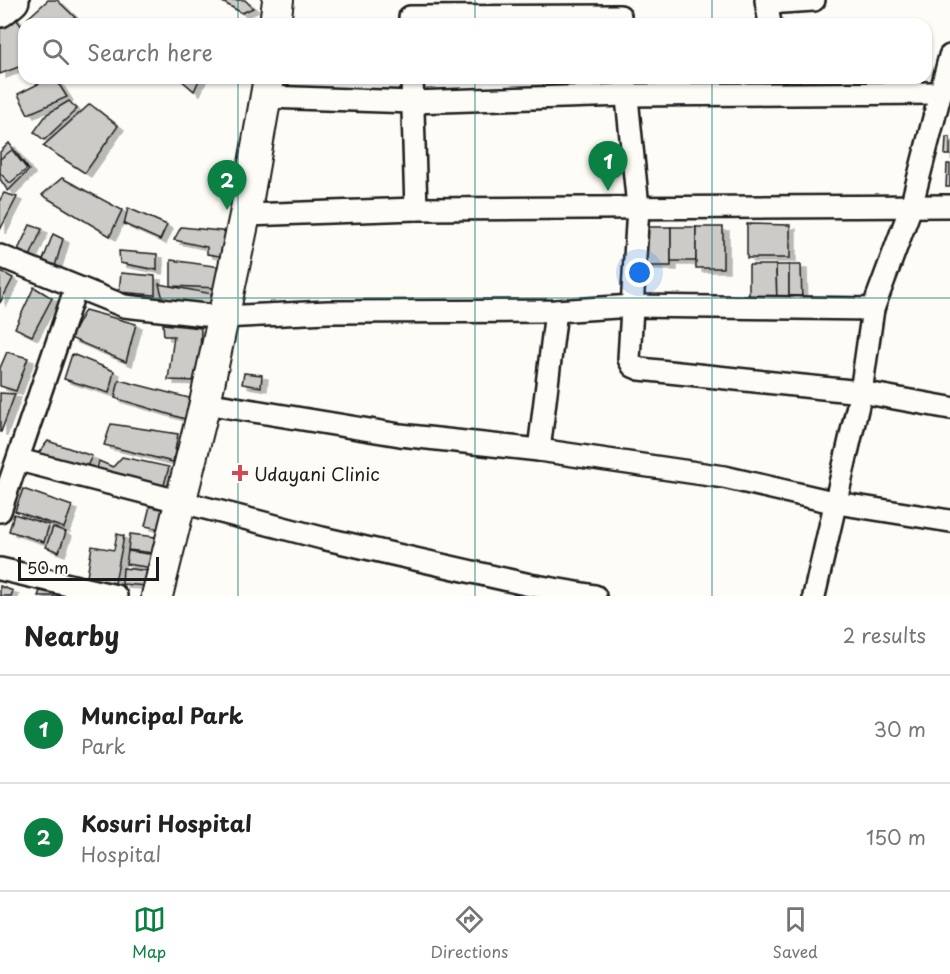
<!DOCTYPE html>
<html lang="en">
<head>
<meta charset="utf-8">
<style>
	:root { --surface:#fff; --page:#f6f6f6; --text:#222; --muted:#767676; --line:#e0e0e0; --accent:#0b8043 }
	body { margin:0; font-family:"Playpen Sans",sans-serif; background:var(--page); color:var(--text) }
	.scale { position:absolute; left:18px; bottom:15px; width:141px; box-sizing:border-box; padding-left:6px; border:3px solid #1c1c1c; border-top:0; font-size:16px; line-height:21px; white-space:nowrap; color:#1c1c1c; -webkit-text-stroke:4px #fdfcf7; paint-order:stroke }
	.you { position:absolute; left:640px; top:273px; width:21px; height:21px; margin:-15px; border:4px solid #fff; border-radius:50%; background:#1a73e8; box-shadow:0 0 0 9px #1a73e833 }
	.badge { display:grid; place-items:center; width:39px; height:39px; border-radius:50%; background:var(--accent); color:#fff; font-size:20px; font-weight:700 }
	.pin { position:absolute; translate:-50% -50px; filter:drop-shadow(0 2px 3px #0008) }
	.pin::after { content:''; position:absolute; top:32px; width:21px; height:18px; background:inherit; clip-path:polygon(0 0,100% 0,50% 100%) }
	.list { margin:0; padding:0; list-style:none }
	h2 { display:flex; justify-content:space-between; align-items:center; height:78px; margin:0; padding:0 24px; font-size:26px }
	h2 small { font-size:20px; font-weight:400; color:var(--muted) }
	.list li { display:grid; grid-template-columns:39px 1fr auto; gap:18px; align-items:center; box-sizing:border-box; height:108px; padding:0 24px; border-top:2px solid var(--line) }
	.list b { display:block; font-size:22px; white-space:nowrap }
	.list p { margin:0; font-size:20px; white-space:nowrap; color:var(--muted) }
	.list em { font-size:20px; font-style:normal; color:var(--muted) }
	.icon { flex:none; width:33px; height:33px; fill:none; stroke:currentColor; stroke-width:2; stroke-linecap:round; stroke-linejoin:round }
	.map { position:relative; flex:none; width:950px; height:596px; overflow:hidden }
	.search { position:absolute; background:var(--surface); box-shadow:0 2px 4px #0004; left:18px; right:18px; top:18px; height:66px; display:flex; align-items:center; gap:15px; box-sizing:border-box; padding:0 21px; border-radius:18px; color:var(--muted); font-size:22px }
	.sheet { height:294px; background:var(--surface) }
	nav { display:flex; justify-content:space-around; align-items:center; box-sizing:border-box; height:84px; border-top:2px solid var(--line); background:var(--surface); font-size:16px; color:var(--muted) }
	nav a { display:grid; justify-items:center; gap:3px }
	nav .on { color:var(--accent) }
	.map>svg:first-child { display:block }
	.building { fill:#cccbc8; stroke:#1c1c1c; stroke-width:1.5; filter:url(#shadow) }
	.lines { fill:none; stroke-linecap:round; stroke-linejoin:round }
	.street-casing { stroke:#1c1c1c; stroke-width:26 }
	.secondary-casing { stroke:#1c1c1c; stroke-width:34 }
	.primary-casing { stroke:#1c1c1c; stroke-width:38 }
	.street { stroke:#fdfcf7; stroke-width:21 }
	.secondary { stroke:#fdfcf7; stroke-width:30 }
	.primary { stroke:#fdfcf7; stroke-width:33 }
	.grid { fill:none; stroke:#0f766e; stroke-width:1.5; stroke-opacity:0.55 }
	.poi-dot { fill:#d1495b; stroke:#fdfcf7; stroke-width:2 }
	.labels { text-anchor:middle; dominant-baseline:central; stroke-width:4.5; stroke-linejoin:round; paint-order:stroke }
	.poi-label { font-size:18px; fill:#1c1c1c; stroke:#fdfcf7; text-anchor:start }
</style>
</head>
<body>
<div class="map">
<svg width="950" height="596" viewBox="0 0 950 596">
	<defs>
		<filter id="shadow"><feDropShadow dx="6" dy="4" stdDeviation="0" flood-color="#0004"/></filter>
	</defs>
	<rect width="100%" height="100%" fill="#fdfcf7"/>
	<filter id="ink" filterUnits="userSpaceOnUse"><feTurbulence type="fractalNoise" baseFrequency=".0167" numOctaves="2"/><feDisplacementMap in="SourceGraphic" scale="12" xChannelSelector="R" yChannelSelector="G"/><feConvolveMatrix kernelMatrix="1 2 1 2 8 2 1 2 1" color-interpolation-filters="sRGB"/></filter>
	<g filter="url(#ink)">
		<g class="building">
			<polygon points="48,0 57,0 82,24 34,24 28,18"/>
			<polygon points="219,0 245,0 253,8 242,13"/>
			<polygon points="12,14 24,29 24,65 0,74 0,23"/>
			<polygon points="50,78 55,78 67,97 28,114 18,94"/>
			<polygon points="179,78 200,78 194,91"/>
			<polygon points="69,101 77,109 44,140 34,132 47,114"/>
			<polygon points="90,104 118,126 85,173 43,146"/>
			<polygon points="946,137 950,137 950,155 945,155"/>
			<polygon points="9,143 29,170 8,191 0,179 0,152"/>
			<polygon points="12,150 27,169 10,183 0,173 0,159"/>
			<polygon points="947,164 950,164 950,187 946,187"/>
			<polygon points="62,178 122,210 110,236 42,195"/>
			<polygon points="4,193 17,197 0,230 0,200"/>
			<polygon points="128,208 167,225 160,240 124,224"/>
			<polygon points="747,224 790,225 790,258 747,258"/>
			<polygon points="30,225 42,229 28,261 16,254"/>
			<polygon points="181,227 230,232 226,257 207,254 207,247 174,240"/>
			<rect x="644" y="227" width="27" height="39"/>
			<rect x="671" y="227" width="25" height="34"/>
			<rect x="696" y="227" width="27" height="41"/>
			<polygon points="53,234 63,239 53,273 40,268"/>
			<polygon points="119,251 157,254 157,270 120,263"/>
			<polygon points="171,260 228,268 219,288 171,286"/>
			<polygon points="749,265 776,265 777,304 749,304"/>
			<polygon points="776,265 789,265 789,304 777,304"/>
			<polygon points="789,265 801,265 802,304 789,304"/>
			<polygon points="0,271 13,278 0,303"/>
			<polygon points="121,273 155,276 155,295 119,292"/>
			<polygon points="159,284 218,295 214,306 163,299"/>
			<polygon points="34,287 52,298 32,336 15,328"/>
			<polygon points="85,310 136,324 126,362 70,338"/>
			<polygon points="163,324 201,328 199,381 168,380 174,336 164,336"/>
			<polygon points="7,352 28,358 16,391 0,386 0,368"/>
			<polygon points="72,354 114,371 109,393 64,379"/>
			<polygon points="244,373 262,375 261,387 242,384"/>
			<polygon points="119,380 193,399 185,419 115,398"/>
			<polygon points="0,393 15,394 1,432 0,432"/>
			<polygon points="111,424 178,434 173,462 104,445"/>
			<polygon points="48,441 92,456 84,472 36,456"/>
			<polygon points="122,457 169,467 162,492 95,475 99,461 113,467"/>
			<polygon points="23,489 72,506 64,528 15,511"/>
			<polygon points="150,506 164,509 160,529 145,526"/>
			<polygon points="14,514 49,525 44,542 9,531"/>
			<polygon points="53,527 66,532 59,552 46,547"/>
			<polygon points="117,534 124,536 114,588 86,583 92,546 114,550"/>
			<polygon points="130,534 156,537 154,553 128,550"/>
			<polygon points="128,551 156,555 154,568 126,564"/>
			<polygon points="123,568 149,571 148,586 122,584"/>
			<polygon points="44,581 69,596 38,596"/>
			<polygon points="0,586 13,591 11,596 0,596"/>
		</g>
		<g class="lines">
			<g class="street-casing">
				<g id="street">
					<polyline points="766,0 770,24"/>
					<polyline points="767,3 814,0"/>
					<polyline points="410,17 620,16"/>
					<polyline points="412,78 416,209"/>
					<polyline points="625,78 638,207 629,359 633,366 640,369 861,392 950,408"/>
					<polyline points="267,97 412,102 626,95 941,93"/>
					<polyline points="245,215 416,209 950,206"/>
					<polyline points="0,256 124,306 223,317 328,312 556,311 632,306 873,309"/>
					<polyline points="205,403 400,435 539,450 724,477 837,503 950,521"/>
					<polyline points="539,450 556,311"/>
					<polyline points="19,460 322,538 530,585 595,596"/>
					<polyline points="0,511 76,287"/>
					<polyline points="0,569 116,596"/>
					<polyline points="814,596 861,392 873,309 911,207 950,56"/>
				</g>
			</g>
			<g class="secondary-casing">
				<g id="secondary">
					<polyline points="275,24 278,0"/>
					<polyline points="157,596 205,403 245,215 269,78"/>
				</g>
			</g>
			<g class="primary-casing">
				<polyline id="primary" points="0,10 12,0"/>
			</g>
			<use href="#street" class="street"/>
			<use href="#secondary" class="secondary"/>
			<use href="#primary" class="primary"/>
		</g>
	</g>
	<path class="grid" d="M238,0V24M475,0V24M712,0V24M238,78V596M475,78V596M712,78V596M0,298H950"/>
	<path class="poi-dot" d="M237 464h6v6h6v6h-6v6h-6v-6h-6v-6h6z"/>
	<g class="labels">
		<g class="poi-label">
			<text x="254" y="473">Udayani Clinic</text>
		</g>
	</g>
</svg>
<div class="scale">50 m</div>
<div class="you"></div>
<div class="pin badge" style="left:608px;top:191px">1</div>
<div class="pin badge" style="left:227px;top:210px">2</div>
<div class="search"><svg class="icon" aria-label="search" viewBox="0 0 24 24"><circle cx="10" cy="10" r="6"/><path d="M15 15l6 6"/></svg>Search here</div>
</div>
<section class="sheet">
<h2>Nearby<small>2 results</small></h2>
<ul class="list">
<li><span class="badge">1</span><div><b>Muncipal Park</b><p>Park</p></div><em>30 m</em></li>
<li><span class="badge">2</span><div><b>Kosuri Hospital</b><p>Hospital</p></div><em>150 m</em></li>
</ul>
</section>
<nav>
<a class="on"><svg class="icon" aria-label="map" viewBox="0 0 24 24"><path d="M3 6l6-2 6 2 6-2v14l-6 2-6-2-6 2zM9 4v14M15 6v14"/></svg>Map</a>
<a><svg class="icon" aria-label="directions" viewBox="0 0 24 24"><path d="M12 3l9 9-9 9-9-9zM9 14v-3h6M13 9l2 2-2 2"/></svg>Directions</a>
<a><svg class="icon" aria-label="saved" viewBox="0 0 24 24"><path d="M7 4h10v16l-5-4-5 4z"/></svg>Saved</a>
</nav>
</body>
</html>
